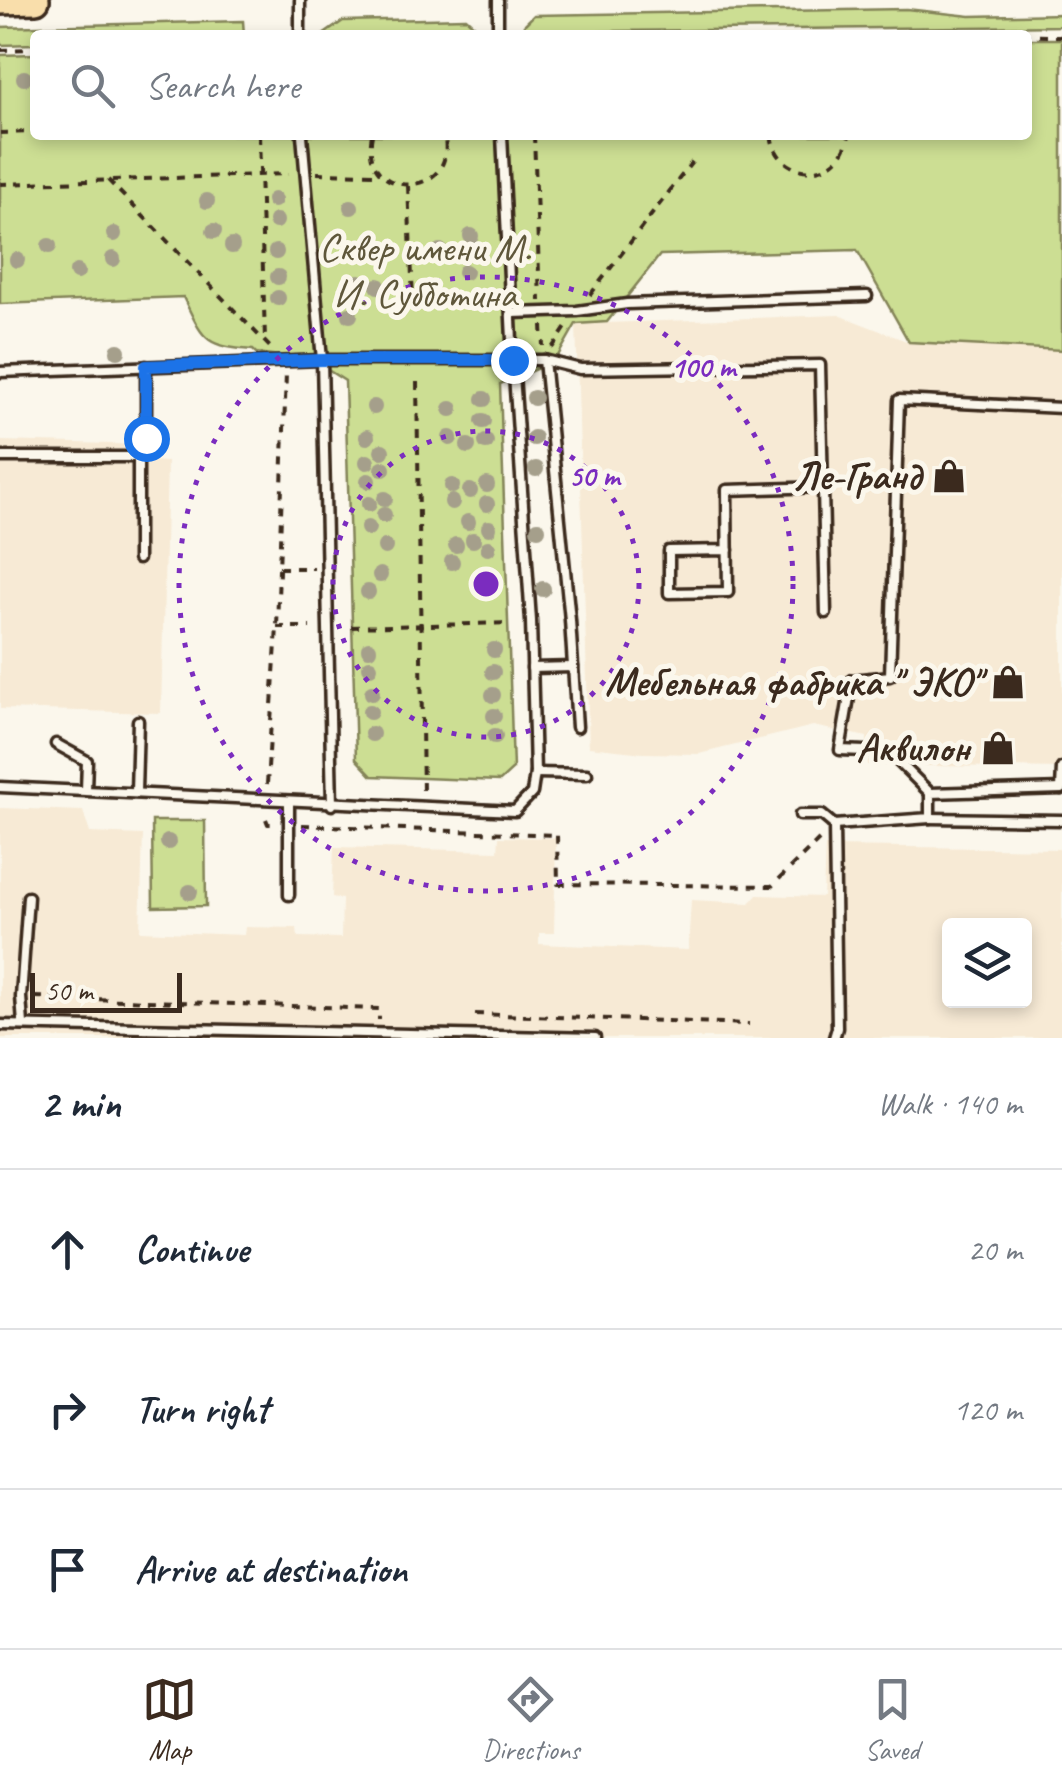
<!DOCTYPE html>
<html lang="en">
<head>
<meta charset="utf-8">
<style>
	:root { --surface:#fff; --page:#f6f6f7; --text:#1f2937; --muted:#747a83; --line:#e0e1e3; --accent:#3b2a1e }
	body { margin:0; font-family:Caveat,sans-serif; background:var(--page); color:var(--text) }
	.controls { position:absolute; right:30px; bottom:30px; display:grid; overflow:hidden; border-radius:10px; box-shadow:0 5px 15px #0003 }
	.controls button { width:90px; height:90px; display:grid; place-items:center; padding:0; border:0; border-bottom:2px solid var(--line); background:var(--surface); color:var(--text); font:50px sans-serif }
	.scale { position:absolute; left:30px; bottom:25px; width:152px; box-sizing:border-box; padding-left:10px; border:5px solid #3b2a1e; border-top:0; font-size:28px; line-height:35px; white-space:nowrap; color:#3b2a1e; -webkit-text-stroke:8px #fbf7ec; paint-order:stroke }
	.stop { position:absolute; width:30px; height:30px; margin:-22px; border:8px solid #1a73e8; border-radius:50%; background:#fff }
	.stop.end { background:#1a73e8; border-color:#fff; box-shadow:0 2px 10px #0008 }
	.list { margin:0; padding:0; list-style:none }
	h2 { display:flex; justify-content:space-between; align-items:center; height:130px; margin:0; padding:0 40px; font-size:42px }
	h2 small { font-size:32px; font-weight:400; color:var(--muted) }
	.list li { display:grid; grid-template-columns:65px 1fr auto; gap:30px; align-items:center; box-sizing:border-box; height:160px; padding:0 40px; border-top:2px solid var(--line) }
	.list b { display:block; font-size:38px; white-space:nowrap }
	.list em { font-size:32px; font-style:normal; color:var(--muted) }
	.icon { flex:none; width:55px; height:55px; fill:none; stroke:currentColor; stroke-width:2; stroke-linecap:round; stroke-linejoin:round }
	.map { position:relative; flex:none; width:1062px; height:1038px; overflow:hidden }
	.search { position:absolute; background:var(--surface); box-shadow:0 5px 15px #0003; left:30px; right:30px; top:30px; height:110px; display:flex; align-items:center; gap:25px; box-sizing:border-box; padding:0 35px; border-radius:10px; color:var(--muted); font-size:38px }
	.sheet { height:610px; background:var(--surface) }
	nav { display:flex; justify-content:space-around; align-items:center; box-sizing:border-box; height:140px; border-top:2px solid var(--line); background:var(--surface); font-size:28px; color:var(--muted) }
	nav a { display:grid; justify-items:center; gap:5px }
	nav .on { color:var(--accent) }
	.map>svg:first-child { display:block }
	.built { fill:#f7ead5; fill-rule:evenodd }
	.green { fill:#ccde93; stroke:#848458; stroke-width:2.5 }
	.lines { fill:none; stroke-linecap:round; stroke-linejoin:round }
	.service-casing { stroke:#3b2a1e; stroke-width:15 }
	.primary-casing { stroke:#3b2a1e; stroke-width:32 }
	.path { stroke:#3b2a1e; stroke-width:4; stroke-dasharray:8 8; stroke-linecap:butt }
	.service { stroke:#fbf7ec; stroke-width:8 }
	.primary { stroke:#f9deab; stroke-width:25 }
	.tree { fill:#a59f8b }
	.route { stroke:#1a73e8; stroke-width:12 }
	.ring { fill:none; stroke:#7b2cbf; stroke-width:5; stroke-dasharray:5 10 }
	.labels { text-anchor:middle; dominant-baseline:central; stroke-width:10; stroke-linejoin:round; paint-order:stroke }
	.park-label { font-size:40px; fill:#5f573b; stroke:#fbf7ec }
	.poi-label { font-size:40px; font-weight:bold; fill:#3b2a1e; stroke:#fbf7ec; text-anchor:end }
	.centre { fill:#7b2cbf; stroke:#fbf7ec; stroke-width:5 }
	.ring-label { font-size:30px; text-anchor:middle; font-weight:bold; fill:#7b2cbf; stroke:#fbf7ec; stroke-width:10; stroke-linejoin:round; paint-order:stroke }
</style>
</head>
<body>
<div class="map">
<svg width="1062" height="1038" viewBox="0 0 1062 1038">
	<rect width="100%" height="100%" fill="#fbf7ec"/>
	<filter id="ink" filterUnits="userSpaceOnUse"><feTurbulence type="fractalNoise" baseFrequency=".01" numOctaves="2"/><feDisplacementMap in="SourceGraphic" scale="20" xChannelSelector="R" yChannelSelector="G"/><feConvolveMatrix kernelMatrix="1 2 1 2 8 2 1 2 1" color-interpolation-filters="sRGB"/></filter>
	<g filter="url(#ink)">
		<g class="built">
			<polygon points="839,315 909,342 1062,350 1062,768 867,765 867,737 813,726 699,754 644,753 589,747 576,324"/>
			<polygon points="0,441 150,445 150,461 167,462 161,713 0,709"/>
			<path d="M0,808L83,811L90,833L143,835L140,931L244,935L245,927L297,928L298,937L341,938L342,899L332,897L334,847L498,851L499,837L556,838L554,933H539V944L688,950L691,900L750,903L757,895L823,897L825,846L1062,849V1038H0ZM950,926H1024V1001H950Z"/>
		</g>
		<g class="green">
			<polygon points="906,9 970,16 1062,14 1062,26 523,32 525,24 534,15"/>
			<polygon points="466,18 478,29 477,34 323,35 343,21"/>
			<polygon points="243,21 244,35 35,35 35,44 0,45 0,27"/>
			<path d="M1027,39H1062V350L909,342L857,250L660,255L607,322L576,324L555,361L500,384L513,769L500,781L372,776L356,759L345,381L312,360L256,353L253,350C203,346 204,340 183,297L0,304V55L35,54V135H1027Z"/>
			<polygon points="152,821 205,821 206,906 153,907"/>
		</g>
		<g class="lines">
			<g class="service-casing">
				<g id="service">
					<polyline points="300,0 300,35"/>
					<polyline points="498,0 498,35"/>
					<polyline points="302,135 322,360 332,805"/>
					<polyline points="512,313 577,311 627,304 867,296"/>
					<polyline points="544,360 570,620 577,727"/>
					<polyline points="0,372 322,360 544,360 580,369 820,365 826,613"/>
					<polyline points="0,457 138,457 146,438 146,366"/>
					<polyline points="728,550 669,551 669,593 728,592 727,490 823,487"/>
					<polyline points="138,559 138,457"/>
					<polyline points="532,668 573,667"/>
					<polyline points="56,744 87,761 86,790"/>
					<polyline points="535,773 587,774"/>
					<polyline points="0,787 515,811 532,793 535,773 531,621 513,360 502,135"/>
					<polyline points="1061,789 1062,768"/>
					<polyline points="136,792 138,721"/>
					<polyline points="930,793 889,752 840,750 852,680 890,676 899,400 1062,408"/>
					<polyline points="289,801 289,895"/>
					<polyline points="800,815 822,815 834,825"/>
					<polyline points="930,818 1062,820"/>
					<polyline points="23,1024 21,997 28,897"/>
					<polyline points="0,1025 595,1038"/>
					<polyline points="834,1038 837,1028 834,825 930,818 930,793 1062,789"/>
				</g>
			</g>
			<g class="primary-casing">
				<polyline id="primary" points="0,1 36,0"/>
			</g>
			<g class="path">
				<polyline points="895,35 1062,36"/>
				<polyline points="0,50 35,49"/>
				<polyline points="0,133 35,132"/>
				<polyline points="259,135 265,340"/>
				<path d="M372,135C358,203 460,199 444,135"/>
				<polyline points="534,135 540,301"/>
				<path d="M771,135C778,183 841,182 849,135"/>
				<polyline points="317,173 378,174"/>
				<polyline points="108,180 270,347"/>
				<polyline points="0,184 288,174"/>
				<polyline points="408,186 413,300"/>
				<polyline points="590,295 695,158"/>
				<polyline points="542,325 543,346"/>
				<polyline points="552,348 569,323"/>
				<polyline points="417,382 423,793"/>
				<polyline points="279,568 314,568"/>
				<polyline points="277,627 310,627"/>
				<polyline points="351,627 510,623"/>
				<polyline points="267,784 277,627 286,374"/>
				<polyline points="266,819 268,824 278,824"/>
				<polyline points="302,825 557,835 558,884 772,886 820,839"/>
				<polyline points="35,997 379,1009 379,1020"/>
				<polyline points="475,1014 749,1024"/>
			</g>
			<use href="#service" class="service"/>
			<use href="#primary" class="primary"/>
		</g>
		<g class="tree">
			<circle cx="24" cy="78" r="8"/>
			<circle cx="274" cy="200" r="8"/>
			<circle cx="207" cy="201" r="8"/>
			<circle cx="351" cy="207" r="8"/>
			<circle cx="276" cy="221" r="8"/>
			<circle cx="214" cy="231" r="8"/>
			<circle cx="114" cy="234" r="8"/>
			<circle cx="471" cy="236" r="8"/>
			<circle cx="49" cy="246" r="8"/>
			<circle cx="232" cy="246" r="8"/>
			<circle cx="378" cy="251" r="8"/>
			<circle cx="440" cy="251" r="8"/>
			<circle cx="276" cy="252" r="8"/>
			<circle cx="113" cy="259" r="8"/>
			<circle cx="17" cy="260" r="8"/>
			<circle cx="77" cy="272" r="8"/>
			<circle cx="465" cy="272" r="8"/>
			<circle cx="278" cy="277" r="8"/>
			<circle cx="359" cy="282" r="8"/>
			<circle cx="378" cy="286" r="8"/>
			<circle cx="278" cy="298" r="8"/>
			<circle cx="350" cy="315" r="8"/>
			<circle cx="118" cy="351" r="8"/>
			<circle cx="534" cy="398" r="8"/>
			<circle cx="484" cy="399" r="8"/>
			<circle cx="374" cy="407" r="8"/>
			<circle cx="451" cy="409" r="8"/>
			<circle cx="483" cy="421" r="8"/>
			<circle cx="367" cy="437" r="8"/>
			<circle cx="450" cy="438" r="8"/>
			<circle cx="534" cy="438" r="8"/>
			<circle cx="486" cy="442" r="8"/>
			<circle cx="468" cy="446" r="8"/>
			<circle cx="382" cy="451" r="8"/>
			<circle cx="367" cy="462" r="8"/>
			<circle cx="383" cy="469" r="8"/>
			<circle cx="536" cy="469" r="8"/>
			<circle cx="368" cy="481" r="8"/>
			<circle cx="487" cy="485" r="8"/>
			<circle cx="452" cy="486" r="8"/>
			<circle cx="470" cy="491" r="8"/>
			<circle cx="385" cy="499" r="8"/>
			<circle cx="452" cy="502" r="8"/>
			<circle cx="369" cy="504" r="8"/>
			<circle cx="487" cy="504" r="8"/>
			<circle cx="384" cy="515" r="8"/>
			<circle cx="468" cy="522" r="8"/>
			<circle cx="368" cy="528" r="8"/>
			<circle cx="489" cy="528" r="8"/>
			<circle cx="538" cy="529" r="8"/>
			<circle cx="473" cy="540" r="8"/>
			<circle cx="456" cy="545" r="8"/>
			<circle cx="385" cy="547" r="8"/>
			<circle cx="488" cy="548" r="8"/>
			<circle cx="452" cy="562" r="8"/>
			<circle cx="490" cy="574" r="8"/>
			<circle cx="380" cy="575" r="8"/>
			<circle cx="543" cy="589" r="8"/>
			<circle cx="491" cy="590" r="8"/>
			<circle cx="368" cy="592" r="8"/>
			<circle cx="369" cy="649" r="8"/>
			<circle cx="494" cy="650" r="8"/>
			<circle cx="370" cy="667" r="8"/>
			<circle cx="493" cy="672" r="8"/>
			<circle cx="372" cy="693" r="8"/>
			<circle cx="493" cy="695" r="8"/>
			<circle cx="370" cy="712" r="8"/>
			<circle cx="494" cy="716" r="8"/>
			<circle cx="372" cy="734" r="8"/>
			<circle cx="495" cy="736" r="8"/>
			<circle cx="168" cy="842" r="8"/>
			<circle cx="190" cy="892" r="8"/>
		</g>
	</g>
	<g class="lines" filter="url(#ink)">
		<polyline class="route" points="146,438 146,366 322,360 513,360"/>
	</g>
	<g class="ring">
		<circle cx="486" cy="584" r="153"/>
		<circle cx="486" cy="584" r="307"/>
	</g>
	<defs>
		<g id="shop-bare" transform="scale(2.7)"><path d="M-5-2.5h2.3a2.7 3.5 0 0 1 5.4 0H5L5.5 6h-11ZM-1.5-2.5h3a1.5 2.3 0 0 0-3 0Z" fill="#3b2a1e" stroke="#fbf7ec" stroke-width="2.5" paint-order="stroke"/></g>
	</defs>
	<g fill-rule="evenodd">
		<use href="#shop-bare" x="949" y="476"/>
		<use href="#shop-bare" x="1008" y="682"/>
		<use href="#shop-bare" x="998" y="748"/>
	</g>
	<g class="labels">
		<g class="park-label">
			<text x="425" y="248">Сквер имени М.<tspan x="425" dy="46">И. Субботина</tspan></text>
		</g>
		<g class="poi-label">
			<text x="921" y="476">Ле-Гранд</text>
			<text x="980" y="682">Мебельная фабрика " ЭКО"</text>
			<text x="970" y="748">Аквилон</text>
		</g>
	</g>
	<circle cx="486" cy="584" r="15" class="centre"/>
	<g class="ring-label">
		<text x="703" y="377">100 m</text>
		<text x="594" y="486">50 m</text>
	</g>
</svg>
<div class="controls">
<button><svg class="icon" aria-label="layers" viewBox="0 0 24 24"><path d="M12 4l9 5-9 5-9-5zM3 14l9 5 9-5"/></svg></button>
</div>
<div class="scale">50 m</div>
<div class="stop" style="left:146px;top:438px"></div>
<div class="stop end" style="left:513px;top:360px"></div>
<div class="search"><svg class="icon" aria-label="search" viewBox="0 0 24 24"><circle cx="10" cy="10" r="6"/><path d="M15 15l6 6"/></svg>Search here</div>
</div>
<section class="sheet">
<h2>2 min<small>Walk · 140 m</small></h2>
<ul class="list">
<li><svg class="icon" aria-label="ahead" viewBox="0 0 24 24"><path d="M12 20V5M6 11l6-6 6 6"/></svg><div><b>Continue</b></div><em>20 m</em></li>
<li><svg class="icon" aria-label="right" viewBox="0 0 24 24"><path d="M7 20v-9h11M14 6l5 5-5 5"/></svg><div><b>Turn right</b></div><em>120 m</em></li>
<li><svg class="icon" aria-label="arrive" viewBox="0 0 24 24"><path d="M6 21V4h12l-3 4 3 4H6"/></svg><div><b>Arrive at destination</b></div></li>
</ul>
</section>
<nav>
<a class="on"><svg class="icon" aria-label="map" viewBox="0 0 24 24"><path d="M3 6l6-2 6 2 6-2v14l-6 2-6-2-6 2zM9 4v14M15 6v14"/></svg>Map</a>
<a><svg class="icon" aria-label="directions" viewBox="0 0 24 24"><path d="M12 3l9 9-9 9-9-9zM9 14v-3h6M13 9l2 2-2 2"/></svg>Directions</a>
<a><svg class="icon" aria-label="saved" viewBox="0 0 24 24"><path d="M7 4h10v16l-5-4-5 4z"/></svg>Saved</a>
</nav>
</body>
</html>
